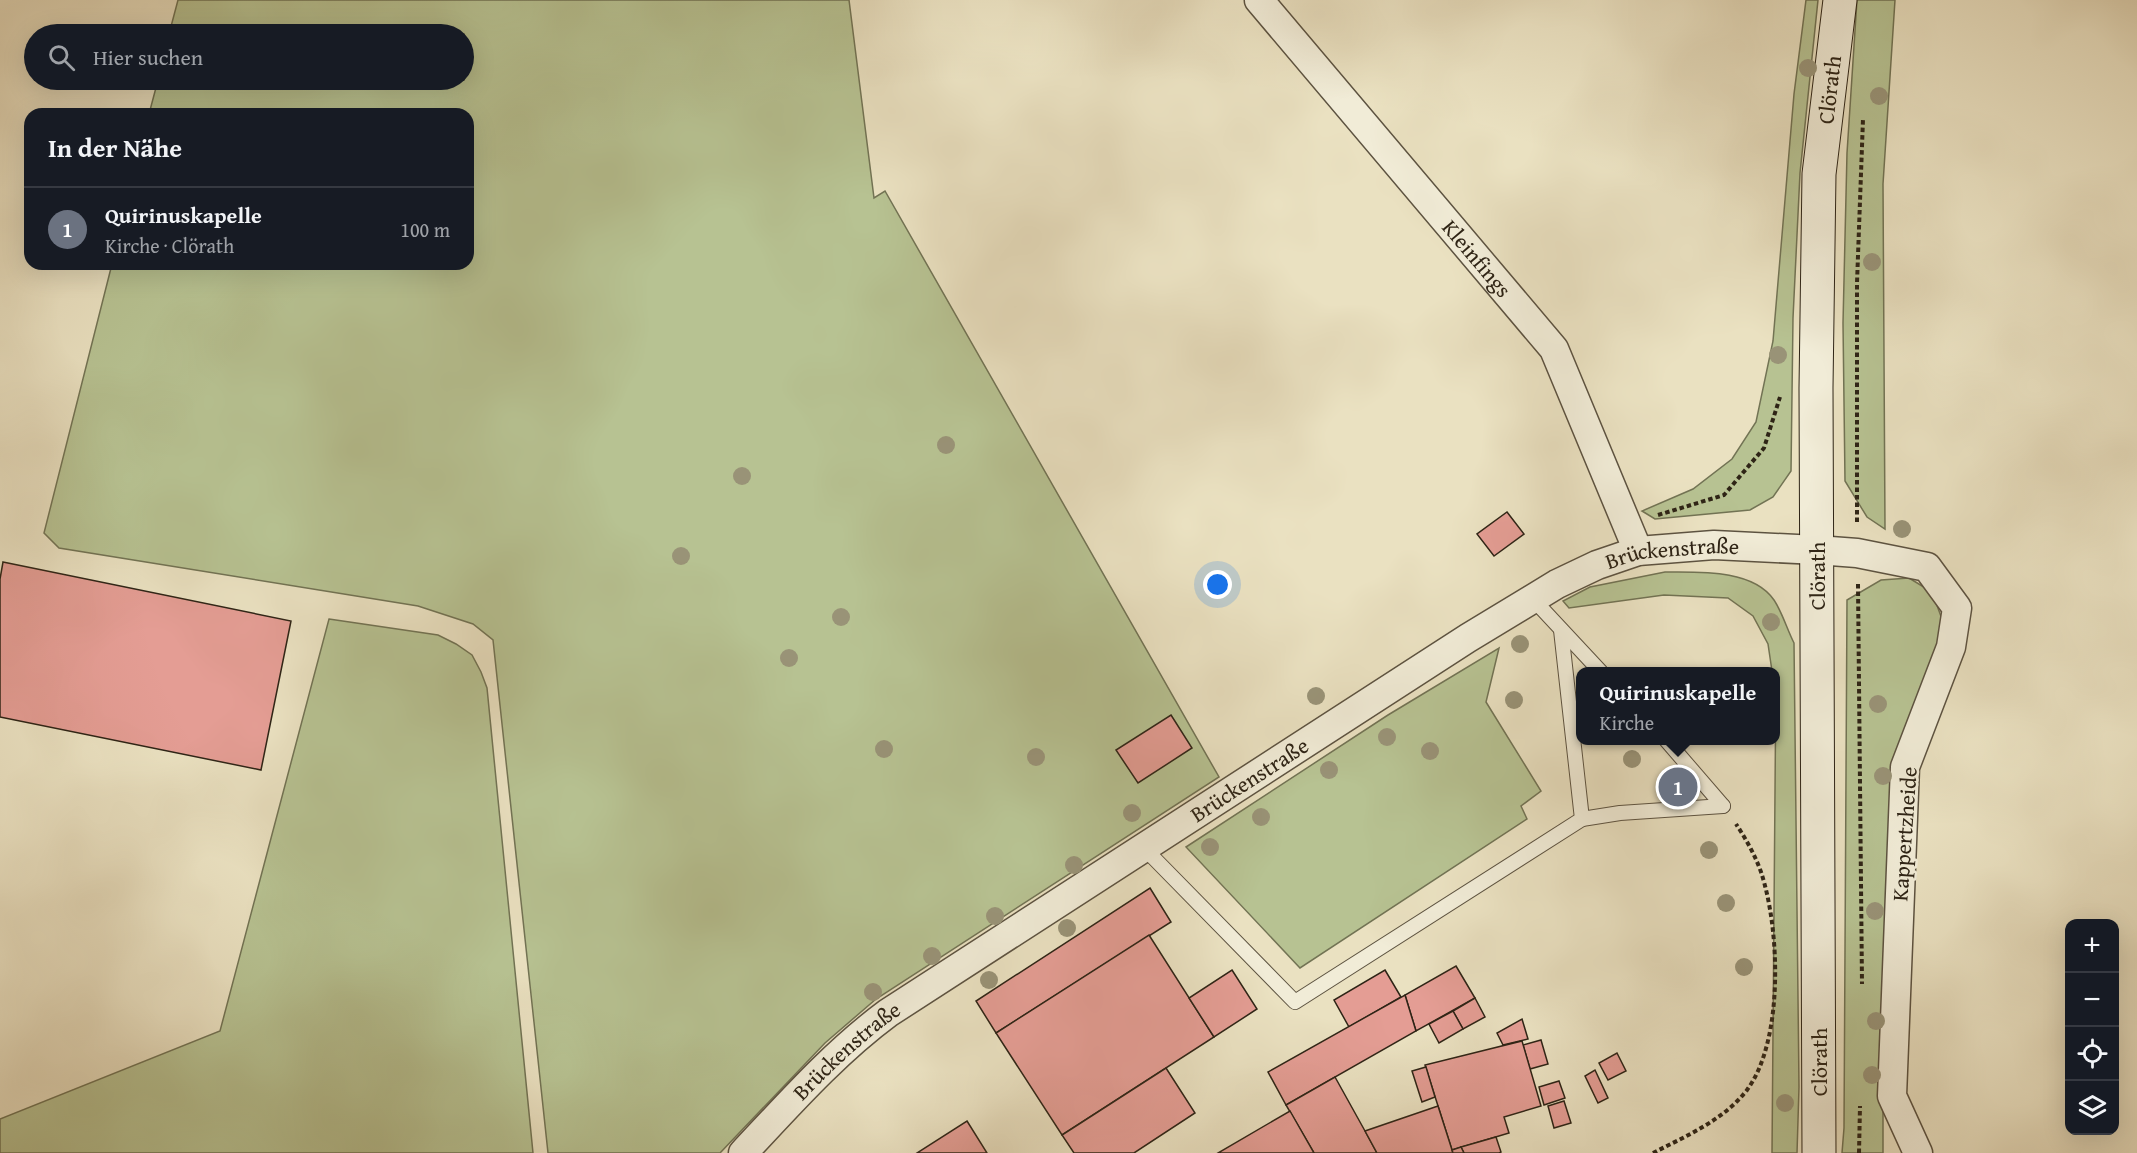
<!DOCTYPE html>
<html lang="de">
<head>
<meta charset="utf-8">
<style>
	:root { --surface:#171b24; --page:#20242c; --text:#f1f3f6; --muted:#9ea1a6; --line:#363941; --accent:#db2777 }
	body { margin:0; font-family:"Gentium Book Plus",serif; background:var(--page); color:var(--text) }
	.controls { position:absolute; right:18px; bottom:18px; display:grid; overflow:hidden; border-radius:12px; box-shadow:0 6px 24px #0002 }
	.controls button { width:54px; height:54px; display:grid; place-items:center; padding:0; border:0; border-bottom:2px solid var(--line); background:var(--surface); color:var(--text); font:30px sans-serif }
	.you { position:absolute; left:1218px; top:585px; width:21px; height:21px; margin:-15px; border:4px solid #fff; border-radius:50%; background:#1a73e8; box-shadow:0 0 0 9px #1a73e833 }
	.badge { display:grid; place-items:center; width:39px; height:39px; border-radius:50%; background:var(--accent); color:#fff; font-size:20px; font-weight:700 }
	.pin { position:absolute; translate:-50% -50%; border:3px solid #fff; box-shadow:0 2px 6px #0006 }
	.popup { position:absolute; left:1576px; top:667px; width:204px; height:78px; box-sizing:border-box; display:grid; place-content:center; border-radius:12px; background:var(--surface); filter:drop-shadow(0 2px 4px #0005); font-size:20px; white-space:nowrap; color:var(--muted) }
	.popup b { font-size:22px; color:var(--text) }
	.popup::after { content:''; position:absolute; left:50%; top:100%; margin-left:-12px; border:12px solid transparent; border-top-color:var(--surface) }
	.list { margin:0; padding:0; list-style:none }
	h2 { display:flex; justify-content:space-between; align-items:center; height:78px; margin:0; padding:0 24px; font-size:26px }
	h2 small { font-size:20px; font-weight:400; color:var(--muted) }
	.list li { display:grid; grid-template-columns:39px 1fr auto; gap:18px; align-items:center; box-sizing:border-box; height:84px; padding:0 24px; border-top:2px solid var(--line) }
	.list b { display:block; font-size:22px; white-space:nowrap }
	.list p { margin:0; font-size:20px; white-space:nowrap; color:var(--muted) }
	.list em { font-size:20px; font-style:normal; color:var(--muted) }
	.icon { flex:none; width:33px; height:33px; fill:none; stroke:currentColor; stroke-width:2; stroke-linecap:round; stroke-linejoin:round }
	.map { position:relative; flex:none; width:2137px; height:1153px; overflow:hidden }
	.search { position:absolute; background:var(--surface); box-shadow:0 6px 24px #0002; left:24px; top:24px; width:450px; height:66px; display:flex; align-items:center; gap:15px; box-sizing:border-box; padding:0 21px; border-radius:33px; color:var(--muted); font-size:22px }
	.panel { position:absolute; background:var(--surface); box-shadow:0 6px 24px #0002; left:24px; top:108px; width:450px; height:162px; border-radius:18px }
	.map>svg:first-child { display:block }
	.green { fill:#b7c292; stroke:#727354; stroke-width:1.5 }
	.building { fill:#e49d94; stroke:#2e2416; stroke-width:1.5 }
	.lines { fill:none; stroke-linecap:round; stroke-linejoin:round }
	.lane-casing { stroke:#5d5341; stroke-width:16 }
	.street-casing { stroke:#5d5341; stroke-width:31 }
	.secondary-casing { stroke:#2e2416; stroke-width:35 }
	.path { stroke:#2e2416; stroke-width:4; stroke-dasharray:4.5 3; stroke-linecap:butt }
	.lane { stroke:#f1ecd7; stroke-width:14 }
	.street { stroke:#f1ecd7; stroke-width:28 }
	.secondary { stroke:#f1ecd7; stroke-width:33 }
	.tree { fill:#999377 }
	.labels { text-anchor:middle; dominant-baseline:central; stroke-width:5; stroke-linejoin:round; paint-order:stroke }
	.street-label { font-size:22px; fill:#2e2416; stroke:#f1ecd7 }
</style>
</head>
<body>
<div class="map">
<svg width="2137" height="1153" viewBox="0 0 2137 1153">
	<rect width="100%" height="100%" fill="#eae1c1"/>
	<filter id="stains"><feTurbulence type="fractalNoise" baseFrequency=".00333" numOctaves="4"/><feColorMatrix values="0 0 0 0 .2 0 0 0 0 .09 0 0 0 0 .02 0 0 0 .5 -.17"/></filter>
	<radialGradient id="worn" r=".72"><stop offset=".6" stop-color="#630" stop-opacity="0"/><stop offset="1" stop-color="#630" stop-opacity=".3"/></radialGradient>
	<g class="green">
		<polygon points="178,0 849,0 874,198 885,191 1219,777 876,999 825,1043 720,1153 548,1153 493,640 473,624 418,606 59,548 44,533 112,264 468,264 468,114 149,114 158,80 464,80 464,34 169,34"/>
		<polygon points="1806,0 1818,0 1800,173 1793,318 1791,471 1773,497 1750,510 1655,519 1642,511 1693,489 1732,459 1756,422 1773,341 1794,94"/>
		<polygon points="1857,0 1895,0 1883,184 1885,529 1867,517 1845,481 1843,323 1847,153"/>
		<path d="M1665,572C1699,572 1753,569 1774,600C1782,612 1787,629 1794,643L1799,1087L1797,1153H1772L1776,672L1772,671L1768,644L1753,616L1728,598L1664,595L1569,608L1563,601L1590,587Z"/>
		<polygon points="1909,578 1932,592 1942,619 1941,647 1904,734 1883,1073 1883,1153 1842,1153 1844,1128 1847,600 1881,580"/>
		<polygon points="329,619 438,635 456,644 472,655 481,672 487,688 533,1153 0,1153 0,1119 220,1031"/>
		<polygon points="1499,648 1486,702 1541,791 1521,806 1527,819 1300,968 1186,847 1388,715"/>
	</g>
	<g class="building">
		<polygon points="1507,512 1524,534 1494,556 1477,534"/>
		<polygon points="3,562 291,621 261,770 0,717 0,579"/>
		<polygon points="1171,715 1192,748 1138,783 1116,750"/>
		<polygon points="1679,779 1685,789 1676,795 1670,785"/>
		<polygon points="1150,888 1171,922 996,1033 976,1001"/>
		<polygon points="1149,935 1214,1037 1062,1135 996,1033"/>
		<polygon points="1456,966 1475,998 1416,1031 1405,995"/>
		<polygon points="1232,970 1257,1009 1214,1037 1189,998"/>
		<polygon points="1385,970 1401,997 1349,1027 1334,1000"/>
		<polygon points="1405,995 1416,1031 1286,1105 1268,1072"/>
		<polygon points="1475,998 1485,1017 1463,1029 1453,1011"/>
		<polygon points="1453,1011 1463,1029 1439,1043 1429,1024"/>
		<polygon points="1522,1019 1528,1039 1503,1045 1497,1033"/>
		<polygon points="1541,1040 1548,1064 1530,1069 1523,1045"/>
		<polygon points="1522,1041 1541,1106 1504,1117 1509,1133 1452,1150 1425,1065"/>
		<polygon points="1617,1053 1626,1071 1608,1080 1599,1063"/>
		<polygon points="1426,1067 1435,1097 1422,1102 1412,1071"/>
		<polygon points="1166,1068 1195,1113 1134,1153 1074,1153 1062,1135"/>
		<polygon points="1595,1070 1608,1098 1598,1103 1585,1076"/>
		<polygon points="1335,1077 1365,1131 1377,1153 1314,1153 1286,1105"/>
		<polygon points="1559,1081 1565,1098 1544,1105 1539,1087"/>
		<polygon points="1564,1101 1571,1123 1554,1128 1548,1106"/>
		<polygon points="1438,1106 1453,1153 1377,1153 1365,1131"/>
		<polygon points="1290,1111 1314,1153 1218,1153"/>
		<polygon points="967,1121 987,1153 917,1153"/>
		<polygon points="1496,1137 1501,1152 1499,1153 1464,1153 1461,1147"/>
		<polygon points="1461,1147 1464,1153 1453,1153 1452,1150"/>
	</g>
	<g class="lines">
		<g class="lane-casing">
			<g id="lane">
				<polyline points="1532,598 1601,672"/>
				<polyline points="1666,740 1723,806"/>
				<polyline points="1582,819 1620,813 1723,806"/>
				<polyline points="1143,847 1295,1002 1582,819 1561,630"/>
			</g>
		</g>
		<g class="street-casing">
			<g id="street">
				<path id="s1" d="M1259,0L1554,349L1638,551"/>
				<path id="s2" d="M743,1153C789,1104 834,1053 888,1013L1468,638L1557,584L1597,565L1638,551L1714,545L1817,550L1857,553L1927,567L1957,608L1951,647L1905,767L1892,1096L1918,1153"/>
			</g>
		</g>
		<g class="secondary-casing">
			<g id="secondary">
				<path id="s3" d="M1819,1153L1816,388L1819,174L1840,0"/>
			</g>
		</g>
		<g class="path">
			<polyline points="1658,515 1724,495 1764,448 1780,397"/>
			<polyline points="1857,522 1857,283 1863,119"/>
			<polyline points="1858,584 1862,984"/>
			<path d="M1653,1153C1686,1136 1724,1120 1747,1090C1784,1040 1780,929 1761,872C1755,855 1746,839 1736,824"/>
			<polyline points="1859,1153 1860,1106"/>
		</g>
		<use href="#lane" class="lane"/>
		<use href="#street" class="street"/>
		<use href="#secondary" class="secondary"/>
	</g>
	<g class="tree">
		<circle cx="1808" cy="68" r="9"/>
		<circle cx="1879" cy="96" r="9"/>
		<circle cx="1872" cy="262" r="9"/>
		<circle cx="1778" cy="355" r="9"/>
		<circle cx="946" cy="445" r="9"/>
		<circle cx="742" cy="476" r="9"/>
		<circle cx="1902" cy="529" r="9"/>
		<circle cx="681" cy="556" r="9"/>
		<circle cx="841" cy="617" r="9"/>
		<circle cx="1771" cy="622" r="9"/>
		<circle cx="1520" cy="644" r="9"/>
		<circle cx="789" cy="658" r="9"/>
		<circle cx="1316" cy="696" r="9"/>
		<circle cx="1514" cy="700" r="9"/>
		<circle cx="1878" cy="704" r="9"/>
		<circle cx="1387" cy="737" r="9"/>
		<circle cx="884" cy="749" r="9"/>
		<circle cx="1430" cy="751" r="9"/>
		<circle cx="1036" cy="757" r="9"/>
		<circle cx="1632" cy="759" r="9"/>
		<circle cx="1329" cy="770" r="9"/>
		<circle cx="1883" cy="776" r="9"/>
		<circle cx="1132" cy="813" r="9"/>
		<circle cx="1261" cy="817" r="9"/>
		<circle cx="1210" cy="847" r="9"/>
		<circle cx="1709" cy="850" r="9"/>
		<circle cx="1074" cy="865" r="9"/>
		<circle cx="1726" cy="903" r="9"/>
		<circle cx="1875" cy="911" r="9"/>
		<circle cx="995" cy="916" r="9"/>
		<circle cx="1067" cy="928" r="9"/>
		<circle cx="932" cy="956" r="9"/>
		<circle cx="1744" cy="967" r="9"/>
		<circle cx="989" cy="980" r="9"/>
		<circle cx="873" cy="992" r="9"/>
		<circle cx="1876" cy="1021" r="9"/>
		<circle cx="1872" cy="1075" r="9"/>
		<circle cx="1785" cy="1103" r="9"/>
	</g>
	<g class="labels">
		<g class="street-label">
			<text stroke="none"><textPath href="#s3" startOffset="1064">Clörath</textPath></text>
			<text stroke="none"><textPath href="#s1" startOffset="338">Kleinfings</textPath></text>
			<text stroke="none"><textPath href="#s2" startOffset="1118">Brückenstraße</textPath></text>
			<text transform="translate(1817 576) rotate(-90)">Clörath</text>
			<text stroke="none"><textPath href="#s2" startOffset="632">Brückenstraße</textPath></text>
			<text transform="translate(1904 834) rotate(-86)">Kappertzheide</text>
			<text stroke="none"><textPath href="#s2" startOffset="146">Brückenstraße</textPath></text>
			<text transform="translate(1819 1062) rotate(-90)">Clörath</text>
		</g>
	</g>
	<rect width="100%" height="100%" filter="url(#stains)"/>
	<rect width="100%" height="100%" fill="url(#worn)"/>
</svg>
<div class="controls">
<button>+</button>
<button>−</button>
<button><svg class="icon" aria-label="locate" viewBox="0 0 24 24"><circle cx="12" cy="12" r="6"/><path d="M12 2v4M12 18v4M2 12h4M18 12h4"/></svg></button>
<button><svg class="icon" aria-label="layers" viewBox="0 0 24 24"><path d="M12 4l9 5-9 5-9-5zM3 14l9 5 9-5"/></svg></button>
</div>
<div class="you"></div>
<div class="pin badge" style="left:1678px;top:787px;background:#6b7280">1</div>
<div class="popup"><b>Quirinuskapelle</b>Kirche</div>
<div class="search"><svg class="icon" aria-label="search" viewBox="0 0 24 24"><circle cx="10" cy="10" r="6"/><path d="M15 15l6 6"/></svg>Hier suchen</div>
<section class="panel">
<h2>In der Nähe<small></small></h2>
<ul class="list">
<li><span class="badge" style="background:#6b7280">1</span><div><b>Quirinuskapelle</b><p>Kirche · Clörath</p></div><em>100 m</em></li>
</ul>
</section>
</div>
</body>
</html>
